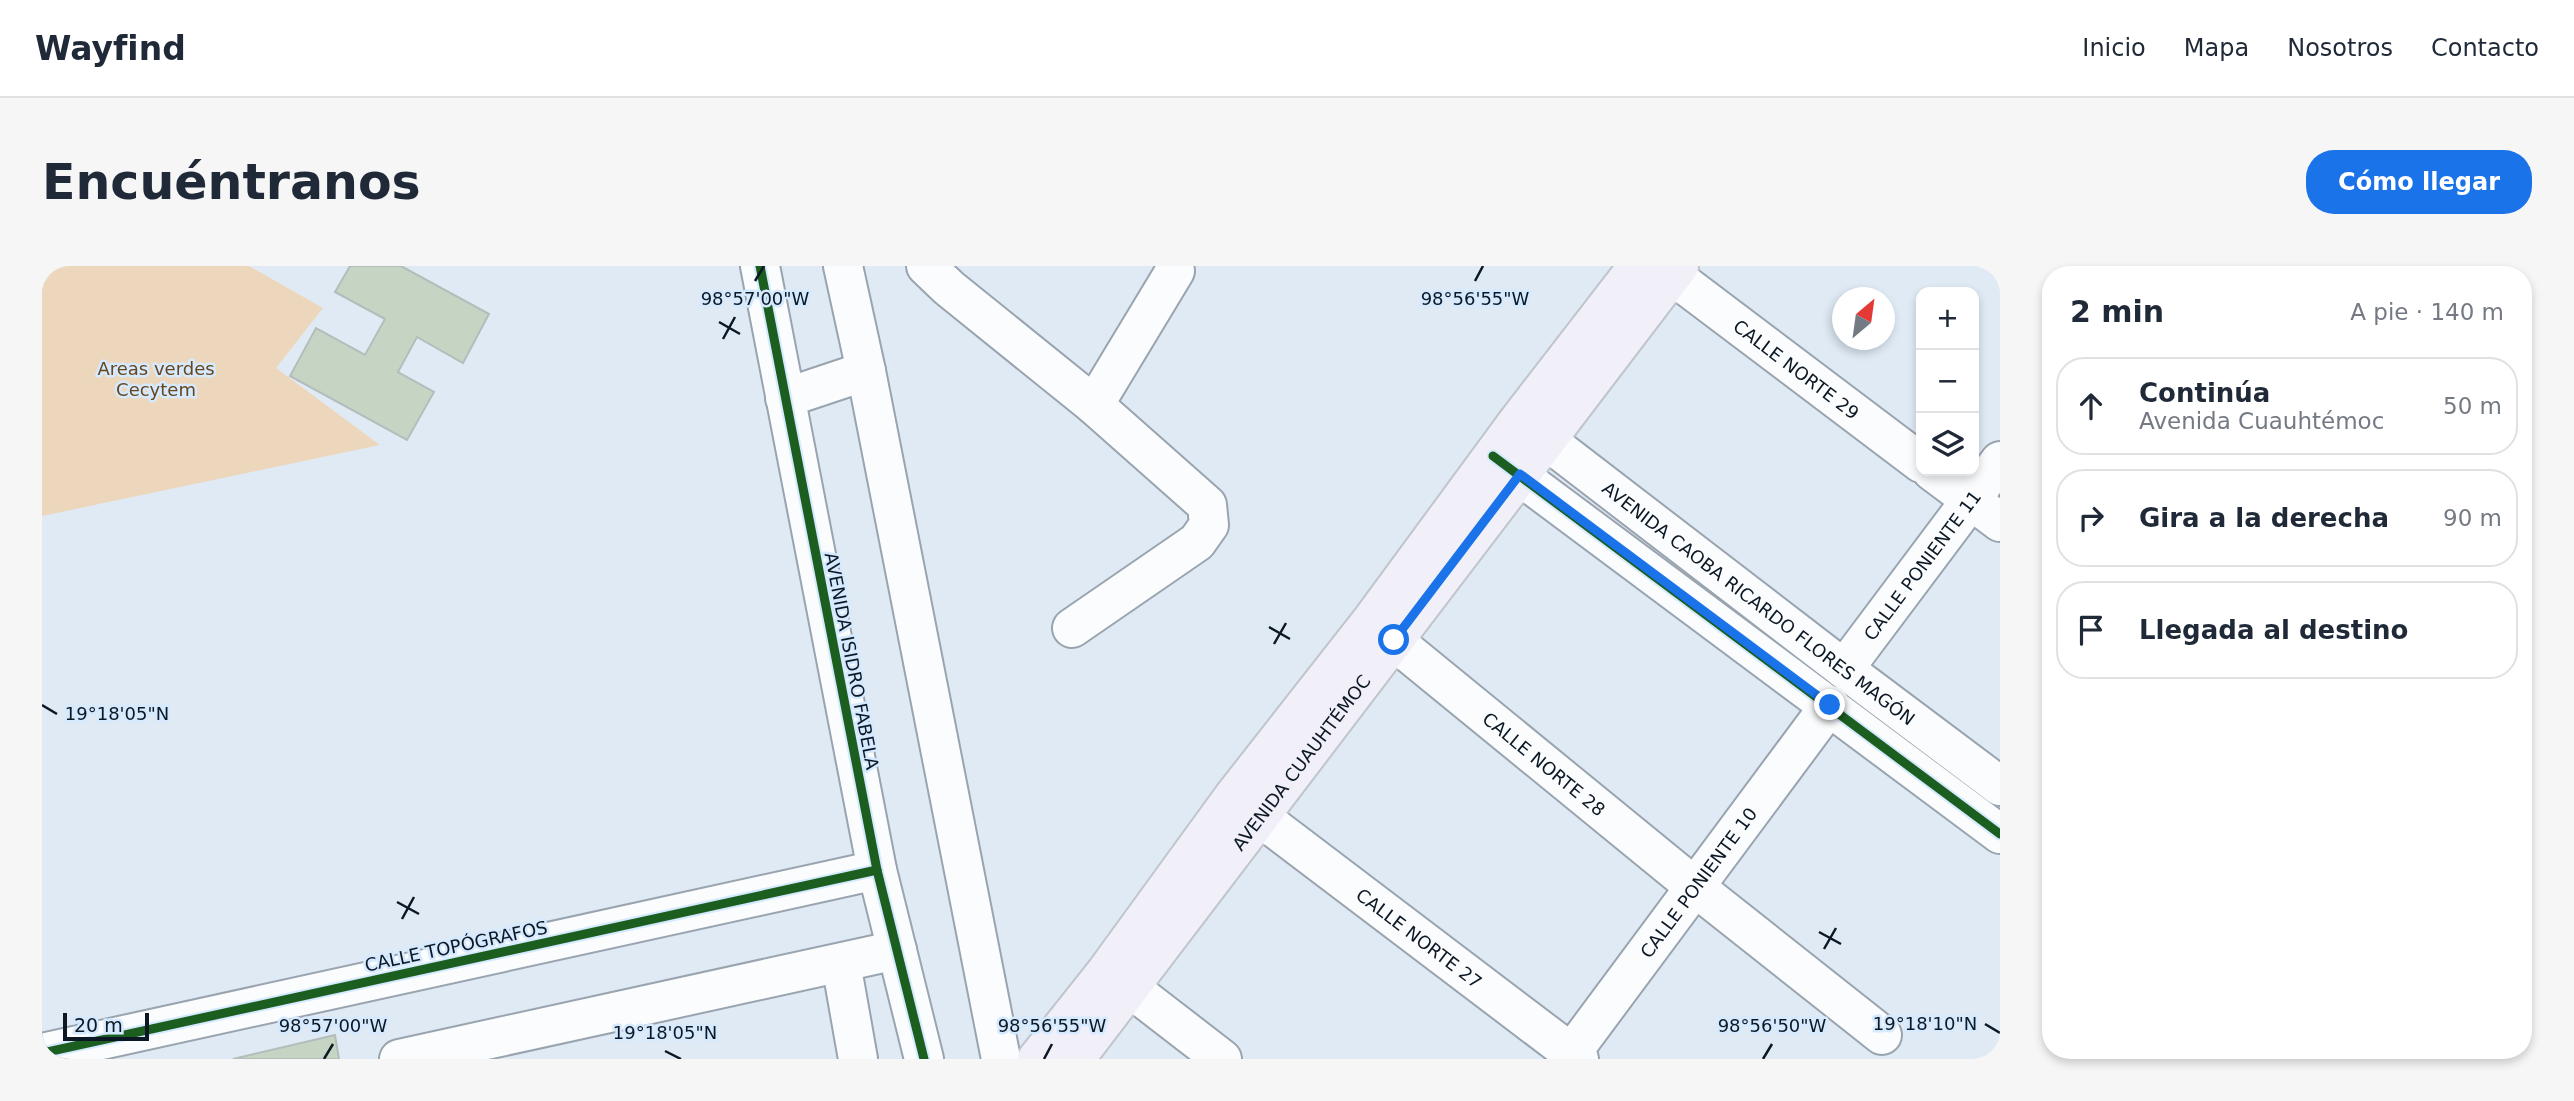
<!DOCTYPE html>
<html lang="es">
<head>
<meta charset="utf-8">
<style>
	:root { --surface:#fff; --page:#f6f6f7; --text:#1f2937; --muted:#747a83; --line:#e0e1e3; --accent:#1a73e8 }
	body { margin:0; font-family:"DejaVu Sans",sans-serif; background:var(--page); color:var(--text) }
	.controls { position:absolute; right:21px; top:21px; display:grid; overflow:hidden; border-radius:14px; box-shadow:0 4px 10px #0003 }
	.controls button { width:63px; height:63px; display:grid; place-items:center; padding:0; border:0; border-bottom:2px solid var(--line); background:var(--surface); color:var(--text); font:35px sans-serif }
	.compass { position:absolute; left:1790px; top:21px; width:63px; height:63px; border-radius:50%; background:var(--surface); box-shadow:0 4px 10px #0003; rotate:29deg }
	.scale { position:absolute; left:21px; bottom:18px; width:86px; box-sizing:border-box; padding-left:7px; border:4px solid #0c1824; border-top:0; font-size:19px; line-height:24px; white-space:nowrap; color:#0c1824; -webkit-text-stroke:5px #d5e9ff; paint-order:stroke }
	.stop { position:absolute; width:21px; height:21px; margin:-16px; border:5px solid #1a73e8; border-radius:50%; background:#fff }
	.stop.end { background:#1a73e8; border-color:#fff; box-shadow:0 2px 7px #0008 }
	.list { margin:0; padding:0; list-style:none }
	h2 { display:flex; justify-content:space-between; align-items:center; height:91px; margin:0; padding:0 28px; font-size:30px }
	h2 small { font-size:23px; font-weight:400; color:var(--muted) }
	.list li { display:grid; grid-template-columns:46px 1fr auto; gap:21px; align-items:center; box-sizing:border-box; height:98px; margin:0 14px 14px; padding:0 14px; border:2px solid var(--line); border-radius:28px }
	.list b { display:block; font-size:26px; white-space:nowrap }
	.list p { margin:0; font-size:23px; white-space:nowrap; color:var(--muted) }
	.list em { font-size:23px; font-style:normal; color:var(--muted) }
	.icon { flex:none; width:38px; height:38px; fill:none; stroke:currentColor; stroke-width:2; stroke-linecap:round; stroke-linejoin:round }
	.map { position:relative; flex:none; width:1958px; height:793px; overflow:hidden; border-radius:28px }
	header { display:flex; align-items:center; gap:42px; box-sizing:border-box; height:98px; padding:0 35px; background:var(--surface); border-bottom:2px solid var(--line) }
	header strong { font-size:33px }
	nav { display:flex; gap:38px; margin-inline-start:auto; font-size:24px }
	.intro { display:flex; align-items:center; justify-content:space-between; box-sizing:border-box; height:168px; padding:0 42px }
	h1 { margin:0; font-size:49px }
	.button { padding:18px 32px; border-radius:28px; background:var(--accent); color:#fff; font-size:24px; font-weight:700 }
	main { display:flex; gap:42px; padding:0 42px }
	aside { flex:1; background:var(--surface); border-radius:28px; box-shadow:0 4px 10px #0003 }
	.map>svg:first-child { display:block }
	.green { fill:#edd7bc }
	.building { fill:#c5d4c3; stroke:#b4bdbb; stroke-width:2 }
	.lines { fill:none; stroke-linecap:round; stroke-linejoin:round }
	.minor-casing { stroke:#99a4af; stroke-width:42 }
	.major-casing { stroke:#bfc5cb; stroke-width:42 }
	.minor { stroke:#fafcfe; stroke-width:38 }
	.major { stroke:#f1eff8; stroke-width:38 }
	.cycleway-casing { stroke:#d5e9ff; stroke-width:13 }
	.cycleway { stroke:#1b5e20; stroke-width:9 }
	.route { stroke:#1a73e8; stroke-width:9 }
	.ticks { fill:none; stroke:#0c1824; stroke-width:2.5 }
	.labels { text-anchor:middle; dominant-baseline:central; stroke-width:5; stroke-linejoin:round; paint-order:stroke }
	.park-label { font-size:18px; fill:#67461b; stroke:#d5e9ff }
	.street-label { font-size:18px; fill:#0c1824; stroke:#d5e9ff }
	.ticks-label { font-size:18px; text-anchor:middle; fill:#0c1824; stroke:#d5e9ff; stroke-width:5; stroke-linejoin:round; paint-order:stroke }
</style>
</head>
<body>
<header>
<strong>Wayfind</strong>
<nav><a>Inicio</a><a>Mapa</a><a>Nosotros</a><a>Contacto</a></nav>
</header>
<div class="intro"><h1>Encuéntranos</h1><a class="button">Cómo llegar</a></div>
<main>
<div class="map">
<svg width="1958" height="793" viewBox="0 0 1958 793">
	<rect width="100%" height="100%" fill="#dfeaf5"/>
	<polygon class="green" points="0,0 207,0 281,42 234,102 338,179 0,250"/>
	<g class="building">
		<polygon points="308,0 359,0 447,48 421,97 375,71 356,106 392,126 365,174 248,110 274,62 323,89 343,53 293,26"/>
		<polygon points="293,769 297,793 191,793"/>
	</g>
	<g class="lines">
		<g class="minor-casing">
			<g id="minor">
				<polyline points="718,0 835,604 882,793"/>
				<polyline points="801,0 824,105 959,793"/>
				<polyline points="884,0 907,22 1052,139 1165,239 1167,259 1155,276 1030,362"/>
				<path id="s1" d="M1630,9L1879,197"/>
				<polyline points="743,132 824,105"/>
				<polyline points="1052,139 1133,5"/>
				<path id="s2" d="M1478,154L1802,403L1958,520"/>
				<polyline points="1451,190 1958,568"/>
				<polyline points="1890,205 1958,256"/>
				<path id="s3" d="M1352,375L1653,621L1840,769"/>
				<path id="s4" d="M1802,403L1958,195"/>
				<path id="s5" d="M1218,551L1537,793"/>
				<polyline points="799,697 816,793"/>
				<polyline points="1088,722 1180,793"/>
				<polyline points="0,787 835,604"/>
				<polyline points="357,793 855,684"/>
				<path id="s6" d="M1525,793L1788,439"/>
			</g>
		</g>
		<g class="major-casing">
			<g id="major">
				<polyline points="995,793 1064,706 1192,530 1330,354 1477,154 1596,0"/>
				<path id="s7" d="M1033,793L1637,0"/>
			</g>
		</g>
		<use href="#minor" class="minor"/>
		<use href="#major" class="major"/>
		<g class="cycleway-casing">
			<g id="cycleway">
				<polyline points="718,0 835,604 882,793"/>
				<polyline points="1451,190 1958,568"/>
				<polyline points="0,787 835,604"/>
			</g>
		</g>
		<use href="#cycleway" class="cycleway"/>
	</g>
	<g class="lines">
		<polyline class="route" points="1352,374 1478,208 1788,439"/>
	</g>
	<path class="ticks" d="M713,15L722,0M1433,15L1441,0M677,56L698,68M681,73L693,51M1227,361L1248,373M1232,378L1244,357M0,439L15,448M355,636L377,648M360,653L372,631M1777,666L1799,678M1782,683L1794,662M1943,758L1958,767M623,785L639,793M282,793L291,778M1002,793L1010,778M1721,793L1730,778"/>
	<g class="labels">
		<g class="park-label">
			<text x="114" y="102">Areas verdes<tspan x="114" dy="21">Cecytem</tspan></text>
		</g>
		<g class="street-label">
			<text stroke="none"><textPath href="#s1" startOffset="156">CALLE NORTE 29</textPath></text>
			<text stroke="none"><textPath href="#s4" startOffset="130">CALLE PONIENTE 11</textPath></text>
			<text stroke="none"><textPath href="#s2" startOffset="301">AVENIDA CAOBA RICARDO FLORES MAGÓN</textPath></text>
			<text transform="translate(810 395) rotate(79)">AVENIDA ISIDRO FABELA</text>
			<text stroke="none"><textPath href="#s7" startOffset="373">AVENIDA CUAUHTÉMOC</textPath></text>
			<text stroke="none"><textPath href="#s3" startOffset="194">CALLE NORTE 28</textPath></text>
			<text stroke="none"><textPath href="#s6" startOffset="220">CALLE PONIENTE 10</textPath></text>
			<text stroke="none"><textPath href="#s5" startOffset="200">CALLE NORTE 27</textPath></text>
			<text transform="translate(414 680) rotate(-12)">CALLE TOPÓGRAFOS</text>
		</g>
	</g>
	<g class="ticks-label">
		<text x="713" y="39">98°57'00"W</text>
		<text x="1433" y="39">98°56'55"W</text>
		<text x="75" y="454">19°18'05"N</text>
		<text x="1883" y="764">19°18'10"N</text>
		<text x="291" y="766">98°57'00"W</text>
		<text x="1010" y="766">98°56'55"W</text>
		<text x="1730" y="766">98°56'50"W</text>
		<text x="623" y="773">19°18'05"N</text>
	</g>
</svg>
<div class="controls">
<button>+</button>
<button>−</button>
<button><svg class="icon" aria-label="layers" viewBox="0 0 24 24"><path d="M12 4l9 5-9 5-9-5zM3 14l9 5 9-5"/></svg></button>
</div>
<svg class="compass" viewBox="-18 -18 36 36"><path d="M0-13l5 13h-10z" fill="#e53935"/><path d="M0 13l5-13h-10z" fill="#747a83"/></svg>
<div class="scale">20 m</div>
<div class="stop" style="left:1352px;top:374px"></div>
<div class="stop end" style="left:1788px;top:439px"></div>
</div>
<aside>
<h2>2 min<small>A pie · 140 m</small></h2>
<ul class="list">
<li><svg class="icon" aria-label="ahead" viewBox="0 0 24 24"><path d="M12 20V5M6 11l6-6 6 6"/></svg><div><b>Continúa</b><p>Avenida Cuauhtémoc</p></div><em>50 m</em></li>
<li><svg class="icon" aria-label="right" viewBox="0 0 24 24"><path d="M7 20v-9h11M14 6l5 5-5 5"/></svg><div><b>Gira a la derecha</b></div><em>90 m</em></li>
<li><svg class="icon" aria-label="arrive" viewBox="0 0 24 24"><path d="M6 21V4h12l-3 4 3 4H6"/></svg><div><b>Llegada al destino</b></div></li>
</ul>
</aside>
</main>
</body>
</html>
